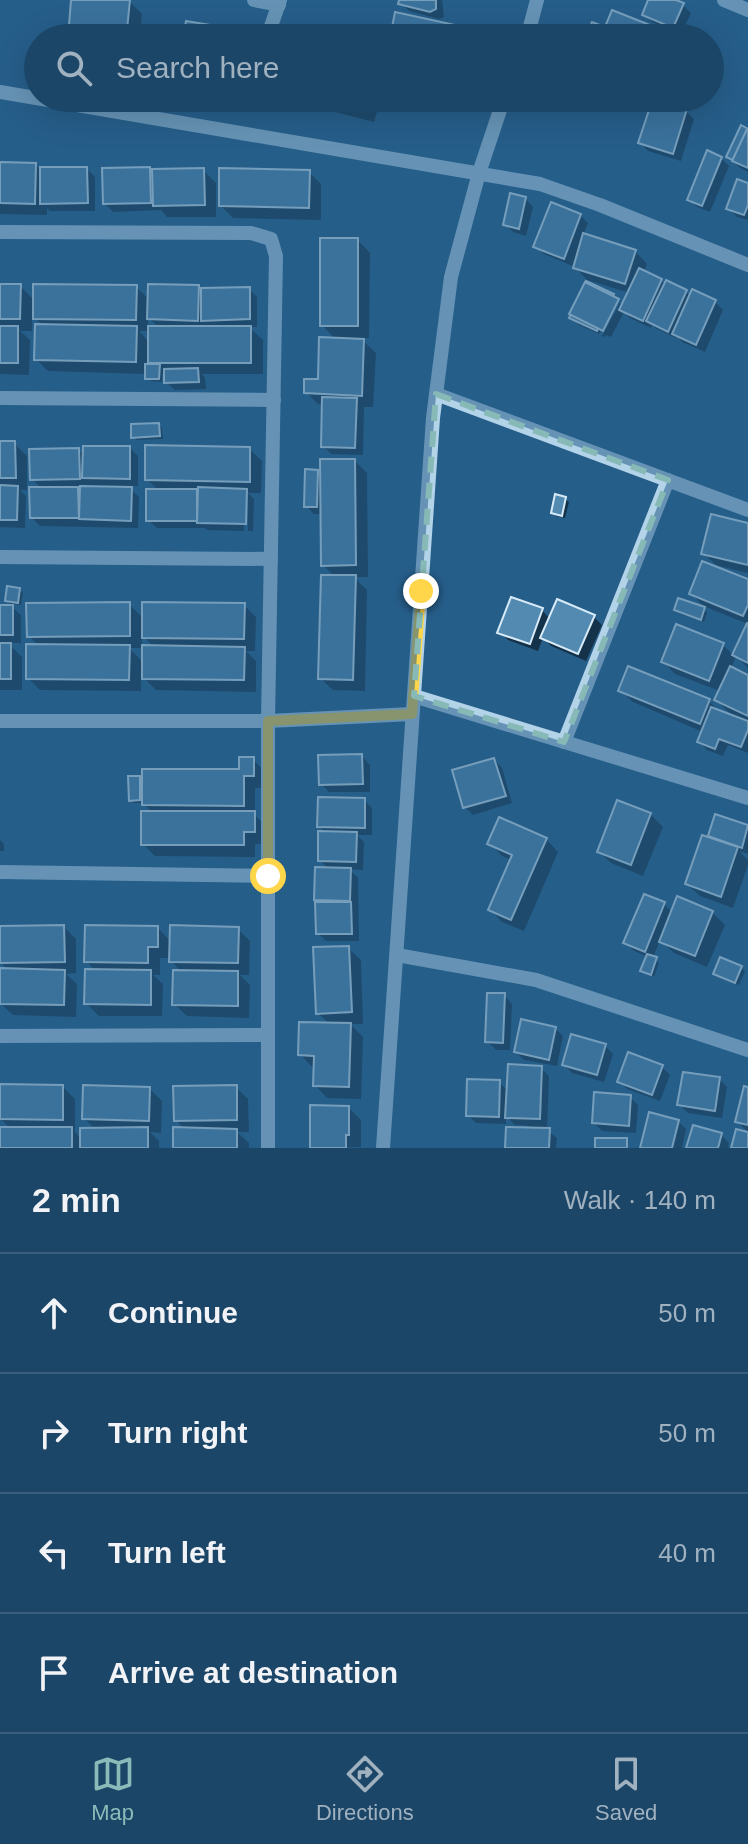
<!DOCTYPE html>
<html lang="en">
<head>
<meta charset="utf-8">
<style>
	:root { --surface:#1c4668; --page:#295071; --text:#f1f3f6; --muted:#a0b1c0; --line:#3a5e7c; --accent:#8bbbb9 }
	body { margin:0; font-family:Arial,sans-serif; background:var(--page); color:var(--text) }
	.stop { position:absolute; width:24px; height:24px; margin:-18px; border:6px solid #ffd54a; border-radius:50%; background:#fff }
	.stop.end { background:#ffd54a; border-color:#fff; box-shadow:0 2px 8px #0008 }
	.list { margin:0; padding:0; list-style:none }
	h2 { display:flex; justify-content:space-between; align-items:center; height:104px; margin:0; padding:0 32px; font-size:34px }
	h2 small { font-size:26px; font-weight:400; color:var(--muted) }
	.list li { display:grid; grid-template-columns:52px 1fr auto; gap:24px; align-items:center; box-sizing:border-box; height:120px; padding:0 32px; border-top:2px solid var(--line) }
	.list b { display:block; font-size:30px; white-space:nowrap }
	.list em { font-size:26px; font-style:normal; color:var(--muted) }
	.icon { flex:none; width:44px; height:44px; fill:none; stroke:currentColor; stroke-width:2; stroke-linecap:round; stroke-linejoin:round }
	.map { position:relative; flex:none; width:748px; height:1148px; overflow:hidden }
	.search { position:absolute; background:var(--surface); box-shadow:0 8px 32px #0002; left:24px; right:24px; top:24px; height:88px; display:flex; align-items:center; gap:20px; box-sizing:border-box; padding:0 28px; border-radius:44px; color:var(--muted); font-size:30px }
	.sheet { height:584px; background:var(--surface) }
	nav { display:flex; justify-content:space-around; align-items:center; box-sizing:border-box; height:112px; border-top:2px solid var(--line); background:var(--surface); font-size:22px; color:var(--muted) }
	nav a { display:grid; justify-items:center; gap:4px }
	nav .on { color:var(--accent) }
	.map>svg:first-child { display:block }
	.shadow { fill:#0007; fill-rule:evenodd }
	.building { fill:#528ab2; stroke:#d7eaf7; stroke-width:2 }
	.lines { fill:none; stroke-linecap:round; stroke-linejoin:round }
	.minor { stroke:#b3d3e9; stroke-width:14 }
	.route { stroke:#ffd54a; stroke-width:10 }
	.marked { fill:none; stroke:#87bab6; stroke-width:6; stroke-dasharray:16 10; stroke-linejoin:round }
</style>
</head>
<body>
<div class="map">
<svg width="748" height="1148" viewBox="0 0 748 1148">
	<rect width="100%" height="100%" fill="#265e8a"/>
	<g class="shadow">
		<polygon points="73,0 130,2 142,14 140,38 85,38 71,24"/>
		<polygon points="401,0 442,0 444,17 439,19 409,11 401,3"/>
		<polygon points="650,0 671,0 683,5 691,13 681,34 652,22 644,14"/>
		<polygon points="454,27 466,38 392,38"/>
		<polygon points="216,28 224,38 185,38"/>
		<polygon points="312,98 381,98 374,122 323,109"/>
		<polygon points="686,111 694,119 681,161 648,151 640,143"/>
		<polygon points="748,131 748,172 740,168 728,156"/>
		<polygon points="721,158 729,166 710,212 697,207 689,199"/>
		<polygon points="0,164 36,165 40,169 87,169 95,177 95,211 50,211 47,208 47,215 0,214"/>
		<polygon points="150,169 152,171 203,170 216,183 216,217 167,217 161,210 113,212 105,204"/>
		<polygon points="309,172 321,184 321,220 233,218 221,206"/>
		<polygon points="748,185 748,220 737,217 729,209"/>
		<polygon points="525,198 533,207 526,236 513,232 505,224"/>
		<polygon points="580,215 588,223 583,236 635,251 647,264 644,272 661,281 666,285 686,292 691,297 693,292 715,302 723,310 705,352 682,342 677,336 676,338 657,329 652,325 651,328 630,318 624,312 611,337 606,335 605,337 602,336 620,303 623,306 630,293 587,280 575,267 544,254 536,246"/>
		<polygon points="358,240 370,253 369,338 360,338 376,353 373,407 364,407 363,455 331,454 323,446 324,405 318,404 306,392 320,382 336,340 322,325"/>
		<path d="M0,286H20L35,301L136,287L150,300L198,287L200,290L249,289L257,297V327H249L263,340V374H202L205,378L206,389L175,390L166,382V374H162V382L151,381L147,378V374L48,371L36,359L43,326L32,315V331H20L30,340L29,375L0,374ZM148,317L159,328H148ZM139,331H150V343Z"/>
		<polygon points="616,300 599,334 579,325 571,317"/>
		<polygon points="159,425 162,428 163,439 137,440 133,437"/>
		<polygon points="0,443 14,443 27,456 27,490 20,490 26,496 25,528 0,527"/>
		<polygon points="130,448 138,456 138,486 128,486 139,497 138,528 40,526 32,518 42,489 32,479 79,450 85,456"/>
		<polygon points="249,449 262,461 261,493 248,493 254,499 253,531 248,531 248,496 244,496 244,531 207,530 205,528 157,528 148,520 159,491 147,479"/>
		<polygon points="355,461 367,473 368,577 354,577 367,590 365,691 333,690 320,678 335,577 323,565 322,514 314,514 306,506 317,472 322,476"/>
		<polygon points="565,499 569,502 565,518 556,516 553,512"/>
		<polygon points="748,525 748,573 716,565 703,553"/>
		<polygon points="748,582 748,624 703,606 691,593"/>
		<polygon points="19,590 23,593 21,605 10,604 7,601"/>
		<path d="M129,604L144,619L244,605L256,617L255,651H246L256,661V692L156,690L141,675V691L40,690L28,678L39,646L29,636ZM142,635L154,647H142ZM129,648H144V663Z"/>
		<polygon points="0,607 12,607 21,615 21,643 8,643 22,657 22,690 0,690"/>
		<polygon points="704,609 707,613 704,622 679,613 676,610"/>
		<polygon points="542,610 550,619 594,617 602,625 586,661 551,646 543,638 538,651 508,640 500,632"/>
		<polygon points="748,626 748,668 736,656 731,669 748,677 748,721 746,720 748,722 748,753 728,745 723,756 707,750 699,741 703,732 633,702 620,690 709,701 720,712 735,718 716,700 720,691 675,674 663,661 677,627 723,645 734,656"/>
		<polygon points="362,756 370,765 370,792 329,792 321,784"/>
		<polygon points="253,759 265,772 265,788 255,788 255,815 266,826 266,844 255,844 255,857 155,856 143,844 152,813 144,803 134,803 131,800 139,778 144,783 241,771"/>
		<polygon points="494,760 502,768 512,803 473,815 465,807"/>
		<polygon points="364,800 372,808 372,835 357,835 364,842 363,870 349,869 358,878 359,941 326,941 318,933 321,904 316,900 329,870 320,860 326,833 319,826"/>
		<polygon points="650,814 663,827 643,876 611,863 599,851"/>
		<polygon points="716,817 748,827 748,854 739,851 748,860 748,865 733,908 700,896 687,884 716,842 710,836"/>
		<polygon points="546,839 558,852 524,931 502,922 490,909 512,860 502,856 490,843"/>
		<polygon points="0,840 4,844 4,851 0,851"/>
		<polygon points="664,904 673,913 712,912 725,925 707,967 674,953 660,940 653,958 659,963 654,977 643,970 648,957 634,951 626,943"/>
		<polygon points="64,927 76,939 76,973 66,974 77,984 76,1017 13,1015 0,1003 8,970 0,962 0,928"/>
		<polygon points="158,928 171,942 238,929 250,941 249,975 240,975 250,985 249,1018 187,1016 174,1004 182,972 171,961 171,958 160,958 160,975 153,975 163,984 162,1016 99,1016 86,1003 96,971 86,961"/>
		<polygon points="348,948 361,960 363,1024 350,1024 363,1037 361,1099 327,1098 315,1085 316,1067 312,1067 300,1054 330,1025 318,1013"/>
		<polygon points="721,960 741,968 745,971 739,985 719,977 715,974"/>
		<polygon points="504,995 512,1004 510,1050 496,1050 488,1042"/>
		<polygon points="555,1028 563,1036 557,1066 524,1060 516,1052"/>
		<polygon points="605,1046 613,1054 604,1082 572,1073 564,1065"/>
		<polygon points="662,1067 670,1075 660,1101 627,1089 619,1081"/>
		<polygon points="541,1068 549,1076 547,1130 557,1138 556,1148 507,1148 529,1129 530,1126 515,1125 506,1116 506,1124 476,1123 468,1115 499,1082 508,1091"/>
		<polygon points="719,1079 727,1087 722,1118 688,1113 680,1105"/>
		<polygon points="63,1087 75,1099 75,1132 82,1140 96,1130 84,1118 150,1089 162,1101 161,1133 150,1132 159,1141 159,1148 1,1148 11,1129 0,1118"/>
		<polygon points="236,1087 248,1099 249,1132 237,1132 249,1143 249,1148 175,1148 185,1130 176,1120"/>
		<polygon points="748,1089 748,1132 737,1121"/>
		<polygon points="630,1097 638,1105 636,1133 602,1131 594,1123"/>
		<polygon points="349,1108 361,1120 361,1147 312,1148"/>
		<polygon points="678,1121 686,1129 682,1148 642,1148"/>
		<polygon points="721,1135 729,1143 728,1148 688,1148"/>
	</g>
	<g class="building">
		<polygon points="71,0 130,0 127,30 69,25"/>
		<polygon points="399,0 436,0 436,9 430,12 398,4"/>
		<polygon points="648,0 676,0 684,3 673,28 642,15"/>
		<polygon points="612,10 675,35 673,38 586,38 592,22 605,27"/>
		<polygon points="395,12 455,25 453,38 390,38"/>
		<polygon points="186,21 217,26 215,38 183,38"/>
		<polygon points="311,98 365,98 362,111"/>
		<polygon points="653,98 687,109 673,154 638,143"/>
		<polygon points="741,125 748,129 748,167 726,157"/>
		<polygon points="747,129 748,129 748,168 732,161"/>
		<polygon points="707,150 722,157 702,206 687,200"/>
		<polygon points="0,162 36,163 35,204 0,203"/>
		<polygon points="40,167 87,167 88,203 40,204"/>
		<polygon points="150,167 151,203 103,204 102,168"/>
		<polygon points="204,168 205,205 153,206 152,169"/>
		<polygon points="219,168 310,170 309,208 219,206"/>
		<polygon points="737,179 748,183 748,205 744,215 726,209"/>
		<polygon points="510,193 526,197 519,229 503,225"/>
		<polygon points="551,202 581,214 564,259 533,247"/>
		<polygon points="583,233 636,250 625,284 573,268"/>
		<rect x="320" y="238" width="38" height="88"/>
		<polygon points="639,268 662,279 643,321 619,310"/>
		<polygon points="666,280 687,290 668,332 646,321"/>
		<polygon points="586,281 614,294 597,331 569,318"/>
		<polygon points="585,282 619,299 603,331 569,314"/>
		<polygon points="0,284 21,284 20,319 0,319"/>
		<polygon points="33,284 137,285 136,320 33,319"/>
		<polygon points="148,284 199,285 198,321 147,319"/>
		<polygon points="250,287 250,319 201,321 201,288"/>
		<polygon points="692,289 716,300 696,345 672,334"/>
		<polygon points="35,324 137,326 136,362 34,360"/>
		<rect x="0" y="326" width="18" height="37"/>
		<rect x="148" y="326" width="103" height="37"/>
		<polygon points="319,337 364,339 362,396 304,393 304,379 318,379"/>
		<polygon points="145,364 160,364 159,379 145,379"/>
		<polygon points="198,368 199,382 164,383 164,369"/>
		<polygon points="322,397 357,398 355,448 321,447"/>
		<polygon points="159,423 160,436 131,438 131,424"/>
		<polygon points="0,441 15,441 16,478 0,478"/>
		<polygon points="145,445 250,447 250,482 145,480"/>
		<polygon points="83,446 130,446 130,479 82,478"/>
		<polygon points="79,448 80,479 30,480 29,449"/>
		<polygon points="320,459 355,459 356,565 321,566"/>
		<polygon points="305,469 318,470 317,507 304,507"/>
		<polygon points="0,485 18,486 17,520 0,520"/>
		<polygon points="80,486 132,487 131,521 79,519"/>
		<polygon points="29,487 78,487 79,518 30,518"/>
		<polygon points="198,487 247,489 246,524 197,523"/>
		<rect x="146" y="489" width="51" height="32"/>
		<polygon points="555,494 566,497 562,516 551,513"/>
		<polygon points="711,514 748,523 748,565 701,554"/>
		<polygon points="702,561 748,579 748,605 743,616 689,594"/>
		<polygon points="321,575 356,575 353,680 318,679"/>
		<polygon points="7,586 20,588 18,603 5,601"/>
		<polygon points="511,597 543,608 530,644 497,633"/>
		<polygon points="678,598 705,607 701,620 674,610"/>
		<polygon points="557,599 595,615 578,654 540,638"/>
		<polygon points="130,602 130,636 27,637 26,603"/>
		<polygon points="142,602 245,603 244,639 142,638"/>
		<rect x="0" y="605" width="13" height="30"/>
		<polygon points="747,623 748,623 748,663 732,655"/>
		<polygon points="676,624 724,643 709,681 661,662"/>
		<rect x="0" y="643" width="11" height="36"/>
		<polygon points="26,644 130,645 129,680 26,679"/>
		<polygon points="142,645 245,647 244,680 142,679"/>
		<polygon points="628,666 710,699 700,724 618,691"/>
		<polygon points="730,666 748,675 748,716 714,700"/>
		<polygon points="711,707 748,721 748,730 741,747 719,739 715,749 697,742"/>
		<polygon points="362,754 363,784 319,785 318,755"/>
		<polygon points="239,757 254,757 254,776 244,776 244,806 142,805 142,769 239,769"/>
		<polygon points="494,758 506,796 463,808 452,770"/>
		<polygon points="128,776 140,776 140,800 129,801"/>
		<polygon points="318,797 365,798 365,828 317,827"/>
		<polygon points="617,800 651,813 631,865 597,852"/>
		<polygon points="141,811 255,811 255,832 244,832 244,845 141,845"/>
		<polygon points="715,814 748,825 742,848 708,836"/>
		<polygon points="499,817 547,838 511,920 488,910 512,855 487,844"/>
		<polygon points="318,831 357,832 356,862 318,861"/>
		<polygon points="702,835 738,847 721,897 685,884"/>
		<polygon points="315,867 351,868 350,901 314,900"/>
		<polygon points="644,894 665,902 645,952 623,943"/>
		<polygon points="677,896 713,911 695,956 659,942"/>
		<polygon points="315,902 351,902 352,934 316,934"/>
		<polygon points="64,925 65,962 0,963 0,926"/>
		<polygon points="85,925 158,926 158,947 148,947 148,963 84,962"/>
		<polygon points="170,925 239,927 238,963 169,962"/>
		<polygon points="349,946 352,1012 316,1014 313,947"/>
		<polygon points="647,954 657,957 651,975 640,971"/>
		<polygon points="720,957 742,966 735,983 713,974"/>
		<polygon points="0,968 65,970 64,1005 0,1004"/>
		<polygon points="85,969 151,970 151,1005 84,1004"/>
		<polygon points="173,970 238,971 238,1006 172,1005"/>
		<polygon points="487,993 505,993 503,1043 485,1042"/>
		<polygon points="521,1019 556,1027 549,1060 514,1052"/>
		<polygon points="299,1022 351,1023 349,1087 313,1086 314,1056 298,1055"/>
		<polygon points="571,1034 606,1044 597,1075 562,1065"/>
		<polygon points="628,1052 663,1065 652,1095 617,1082"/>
		<polygon points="508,1064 542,1066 540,1119 505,1118"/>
		<polygon points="683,1072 720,1077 715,1111 677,1105"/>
		<polygon points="467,1079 500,1080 499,1117 466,1116"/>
		<polygon points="0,1084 63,1085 63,1120 0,1119"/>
		<polygon points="83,1085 150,1087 149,1121 82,1119"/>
		<polygon points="237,1085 237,1120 174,1121 173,1086"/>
		<polygon points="744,1086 748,1087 748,1125 735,1122"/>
		<polygon points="594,1092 631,1095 629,1126 592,1123"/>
		<polygon points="310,1105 349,1106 349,1135 346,1135 346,1148 310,1148"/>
		<polygon points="649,1112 679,1120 672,1148 640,1148"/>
		<polygon points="693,1125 722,1133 718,1148 686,1148"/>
		<rect x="0" y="1127" width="72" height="21"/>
		<polygon points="148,1127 148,1148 80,1148 80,1128"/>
		<polygon points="173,1127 237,1129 237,1148 173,1148"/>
		<polygon points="506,1127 550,1128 549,1148 505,1148"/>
		<polygon points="736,1129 748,1132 748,1148 731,1148"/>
		<rect x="595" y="1138" width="32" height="10"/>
	</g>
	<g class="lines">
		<g class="minor">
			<polyline points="254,0 279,5"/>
			<polyline points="724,0 748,10"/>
			<polyline points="267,38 280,0"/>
			<polyline points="527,38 537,0"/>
			<polyline points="0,92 540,184 600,205 748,265"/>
			<polyline points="0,232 251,233 271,239 276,256 268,721 268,1148"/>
			<polyline points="436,394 748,510"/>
			<polyline points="0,398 274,400"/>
			<polyline points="0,557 271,559"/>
			<polyline points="414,696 748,798"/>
			<polyline points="0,721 268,721 412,714"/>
			<polyline points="564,742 668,480"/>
			<polyline points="0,872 268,876"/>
			<polyline points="397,955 536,980 748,1050"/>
			<polyline points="0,1036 268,1035"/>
			<polyline points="383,1148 433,418 451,277 479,173 504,98"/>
		</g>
	</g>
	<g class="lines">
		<polyline class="route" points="268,876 268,721 412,714 421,591"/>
	</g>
	<path d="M0 0H748V1148H0ZM436,394L668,480L564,742L414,696Z" fill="#265e8a" fill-opacity=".55" fill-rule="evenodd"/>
	<path class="marked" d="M436,394L668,480L564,742L414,696Z"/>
</svg>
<div class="stop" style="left:268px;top:876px"></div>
<div class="stop end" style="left:421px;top:591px"></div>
<div class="search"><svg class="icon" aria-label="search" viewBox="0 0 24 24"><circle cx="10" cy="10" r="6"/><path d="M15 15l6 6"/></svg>Search here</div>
</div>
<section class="sheet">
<h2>2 min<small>Walk · 140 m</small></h2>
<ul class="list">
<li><svg class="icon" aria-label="ahead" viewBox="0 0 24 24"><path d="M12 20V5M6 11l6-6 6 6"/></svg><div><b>Continue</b></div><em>50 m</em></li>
<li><svg class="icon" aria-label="right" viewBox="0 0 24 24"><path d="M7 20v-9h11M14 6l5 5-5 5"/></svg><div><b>Turn right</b></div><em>50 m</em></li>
<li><svg class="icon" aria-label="left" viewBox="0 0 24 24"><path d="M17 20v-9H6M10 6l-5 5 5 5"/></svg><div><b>Turn left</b></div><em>40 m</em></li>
<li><svg class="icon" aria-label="arrive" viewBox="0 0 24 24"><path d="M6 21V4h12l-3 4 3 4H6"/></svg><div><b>Arrive at destination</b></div></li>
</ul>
</section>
<nav>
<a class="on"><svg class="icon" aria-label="map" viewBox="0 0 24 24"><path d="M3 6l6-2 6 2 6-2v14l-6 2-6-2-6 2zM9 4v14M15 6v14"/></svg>Map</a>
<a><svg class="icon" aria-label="directions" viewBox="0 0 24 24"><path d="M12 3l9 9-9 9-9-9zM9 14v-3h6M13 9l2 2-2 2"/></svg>Directions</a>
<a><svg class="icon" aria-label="saved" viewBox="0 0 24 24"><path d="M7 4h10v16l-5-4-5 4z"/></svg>Saved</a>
</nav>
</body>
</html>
